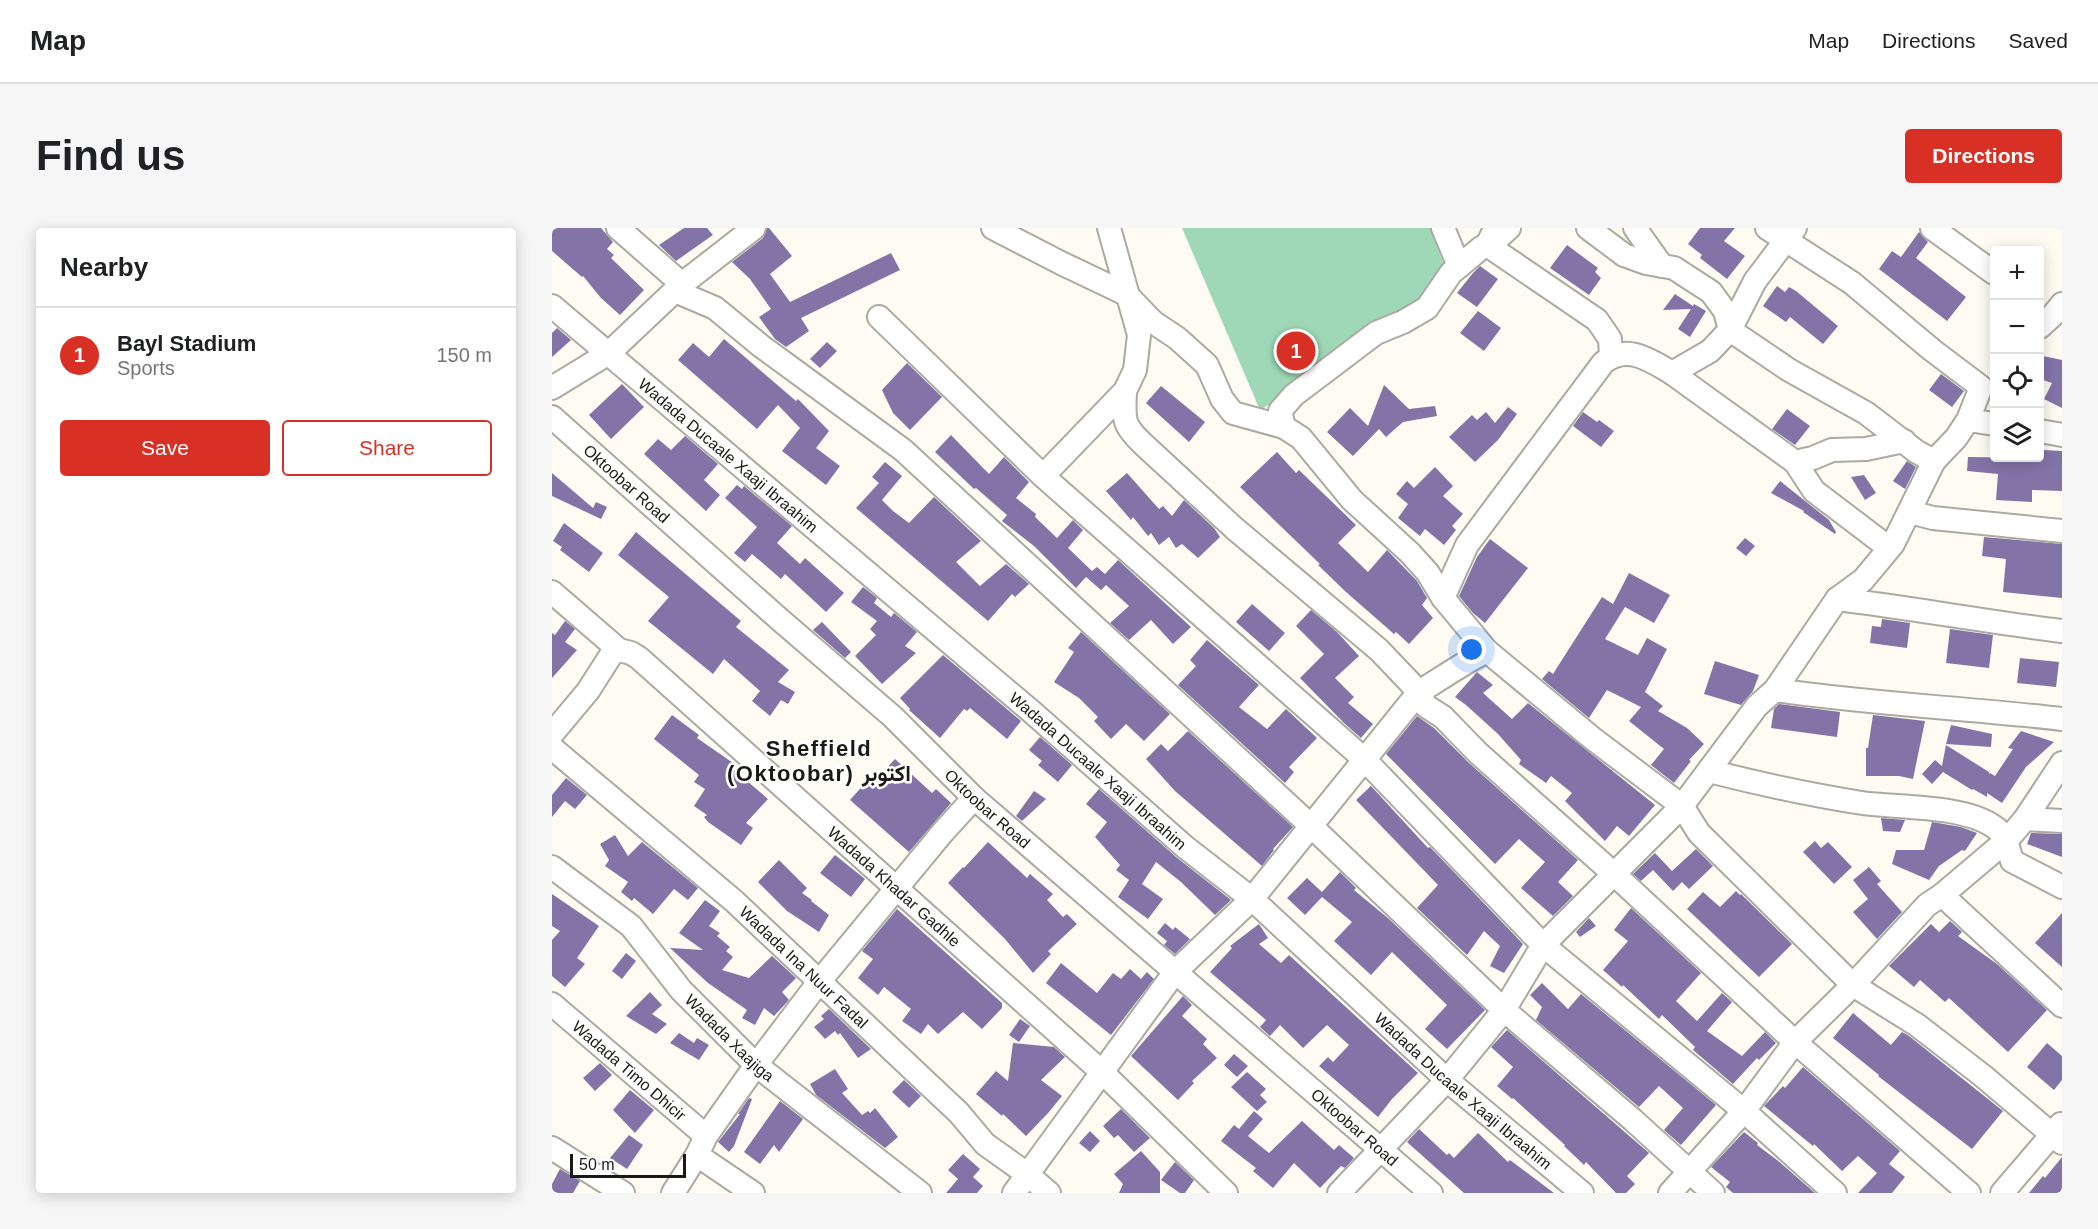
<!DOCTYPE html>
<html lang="en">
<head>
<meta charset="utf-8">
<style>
	:root { --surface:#fff; --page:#f6f6f6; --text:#202124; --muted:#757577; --line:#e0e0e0; --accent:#d93025 }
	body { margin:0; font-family:Arial,Vazirmatn,sans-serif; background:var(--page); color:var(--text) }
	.controls { position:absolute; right:18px; top:18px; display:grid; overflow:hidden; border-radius:6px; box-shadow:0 3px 15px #0003 }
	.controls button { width:54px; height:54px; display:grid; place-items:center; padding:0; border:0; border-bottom:2px solid var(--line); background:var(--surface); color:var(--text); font:30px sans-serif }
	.scale { position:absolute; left:18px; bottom:15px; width:116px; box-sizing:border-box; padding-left:6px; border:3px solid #1a1915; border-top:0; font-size:16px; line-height:21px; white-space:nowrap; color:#1a1915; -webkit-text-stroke:4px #fff; paint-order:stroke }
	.you { position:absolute; left:920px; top:422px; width:21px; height:21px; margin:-15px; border:4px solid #fff; border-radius:50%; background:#1a73e8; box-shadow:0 0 0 9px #1a73e833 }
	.badge { display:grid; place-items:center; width:39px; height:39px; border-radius:50%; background:var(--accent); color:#fff; font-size:20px; font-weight:700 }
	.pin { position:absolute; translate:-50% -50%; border:3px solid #fff; box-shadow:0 2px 6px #0006 }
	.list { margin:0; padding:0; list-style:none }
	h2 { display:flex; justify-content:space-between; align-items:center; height:78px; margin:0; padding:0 24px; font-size:26px }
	h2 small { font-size:20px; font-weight:400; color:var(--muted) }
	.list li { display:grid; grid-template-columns:39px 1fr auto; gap:18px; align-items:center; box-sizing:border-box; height:96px; padding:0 24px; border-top:2px solid var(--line) }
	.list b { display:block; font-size:22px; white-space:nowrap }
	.list p { margin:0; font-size:20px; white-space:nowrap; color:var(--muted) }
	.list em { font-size:20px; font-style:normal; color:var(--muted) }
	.actions { display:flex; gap:12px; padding:18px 24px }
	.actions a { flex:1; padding:14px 0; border:2px solid var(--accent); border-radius:6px; text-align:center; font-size:21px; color:var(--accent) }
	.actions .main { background:var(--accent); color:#fff }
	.icon { flex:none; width:33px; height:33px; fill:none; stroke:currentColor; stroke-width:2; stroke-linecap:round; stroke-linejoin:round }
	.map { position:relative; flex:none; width:1510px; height:965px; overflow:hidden; border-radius:6px }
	header { display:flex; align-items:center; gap:36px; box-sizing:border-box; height:84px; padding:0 30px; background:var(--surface); border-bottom:2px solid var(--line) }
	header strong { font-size:28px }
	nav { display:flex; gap:33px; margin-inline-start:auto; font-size:21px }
	.intro { display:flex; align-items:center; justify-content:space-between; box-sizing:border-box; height:144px; padding:0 36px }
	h1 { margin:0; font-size:42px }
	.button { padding:15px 27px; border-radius:6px; background:var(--accent); color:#fff; font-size:21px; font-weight:700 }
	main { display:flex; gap:36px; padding:0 36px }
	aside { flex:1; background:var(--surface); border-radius:6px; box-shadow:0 3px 15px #0003 }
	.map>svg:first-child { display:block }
	.green { fill:#9ed8b6 }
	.building { fill:#8374a8 }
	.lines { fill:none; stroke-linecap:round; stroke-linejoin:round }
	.minor-casing { stroke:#aca9a0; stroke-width:26 }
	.minor { stroke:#fff; stroke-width:22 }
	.labels { text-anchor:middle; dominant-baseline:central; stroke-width:5; stroke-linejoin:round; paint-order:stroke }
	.street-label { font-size:16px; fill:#1a1915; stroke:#fff }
	.district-label { font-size:22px; font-weight:bold; letter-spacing:1.5px; fill:#1a1915; stroke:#fff }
</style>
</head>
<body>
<header>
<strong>Map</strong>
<nav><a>Map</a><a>Directions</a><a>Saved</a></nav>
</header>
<div class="intro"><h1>Find us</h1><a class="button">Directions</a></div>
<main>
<aside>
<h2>Nearby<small></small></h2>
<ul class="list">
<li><span class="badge">1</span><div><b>Bayl Stadium</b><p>Sports</p></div><em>150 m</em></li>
</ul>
<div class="actions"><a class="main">Save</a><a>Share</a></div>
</aside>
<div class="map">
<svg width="1510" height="965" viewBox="0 0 1510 965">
	<rect width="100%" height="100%" fill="#fefbf2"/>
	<polygon class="green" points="630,0 878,0 902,64 708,182"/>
	<g class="building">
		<polygon points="0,0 49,0 61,14 55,21 62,27 59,30 92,62 68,87 49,70 31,48 30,49 0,23"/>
		<polygon points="132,0 155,0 161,7 124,33 107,17"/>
		<polygon points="215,0 217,0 240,28 218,46 238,74 339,25 348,42 249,90 257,103 234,119 223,111 207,89 219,81 198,51 180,34 211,10"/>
		<polygon points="1148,0 1183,0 1172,13 1193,28 1175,51 1148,30 1150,27 1136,16"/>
		<polygon points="1367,4 1376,14 1364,30 1414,69 1395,93 1327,41 1340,23 1349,29"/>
		<polygon points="1015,17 1046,40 1043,44 1049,50 1037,67 998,40"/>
		<polygon points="928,38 946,51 925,79 905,65 921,45"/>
		<polygon points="1225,58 1233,64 1237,59 1244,63 1286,98 1271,116 1238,89 1234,94 1211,78"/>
		<polygon points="1123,66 1141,78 1142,76 1154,83 1138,109 1126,101 1139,81 1111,82"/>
		<polygon points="926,83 949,100 932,123 908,105"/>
		<polygon points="5,100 19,112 0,129 0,105"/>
		<polygon points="172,111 244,173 246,171 277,203 264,220 288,238 274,257 230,223 248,200 226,177 205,201 126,132 141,115 157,129"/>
		<polygon points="275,114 285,123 268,140 258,131"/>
		<polygon points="1491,128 1510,132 1510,180 1492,171 1500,155 1488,151"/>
		<polygon points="355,135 390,169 358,202 341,185 330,162"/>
		<polygon points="1389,146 1412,163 1400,179 1377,162"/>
		<polygon points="70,156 92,179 59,211 37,187"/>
		<polygon points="832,157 857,181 883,178 885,188 851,194 834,209 827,201 801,228 775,204 798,180 816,198"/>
		<polygon points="609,158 653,194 637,214 594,175"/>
		<polygon points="956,179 965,186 946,212 923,234 897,209 920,187 925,192 934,184 943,195"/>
		<polygon points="1235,181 1258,198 1243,217 1220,201"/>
		<polygon points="1031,184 1045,194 1047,192 1062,203 1049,219 1021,198"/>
		<polygon points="399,207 437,246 452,229 477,254 464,270 484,286 483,289 505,310 521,292 531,302 516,320 540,343 545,339 553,346 566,332 639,399 621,416 599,392 577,412 558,395 577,378 554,357 549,362 534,349 524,360 482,318 450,293 455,287 424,260 422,261 383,224"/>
		<polygon points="133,208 166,236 152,252 168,267 154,283 92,226 106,211 119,222"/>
		<polygon points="1491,222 1510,223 1510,263 1480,262 1480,274 1444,272 1446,246 1415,243 1416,229 1490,230"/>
		<polygon points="725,224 744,245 747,242 804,297 786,315 816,344 835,322 865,353 875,370 870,377 881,390 857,416 844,404 842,406 794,364 766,337 768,336 688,259"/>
		<polygon points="1355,233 1364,239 1353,261 1341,253"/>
		<polygon points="333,234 350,248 330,272 341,283 357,295 382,269 429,313 404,334 428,358 454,336 477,356 463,369 460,366 436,393 304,280 327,255 320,249"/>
		<polygon points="883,239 901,258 891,268 911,286 900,298 904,302 892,317 873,301 868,308 846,290 856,276 844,266 855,253 862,260"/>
		<polygon points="0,245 41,280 44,274 55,279 49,291 0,268"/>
		<polygon points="575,245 607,281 611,278 620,288 632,272 662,300 668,309 646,330 630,316 624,320 617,309 607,317 599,305 596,308 581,289 579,292 554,263"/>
		<polygon points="1312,247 1324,265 1313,272 1299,249"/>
		<polygon points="1228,253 1277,292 1284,304 1283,306 1251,284 1252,283 1219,265"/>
		<polygon points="185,257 190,261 192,258 240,298 225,315 248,336 253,330 292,365 274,384 233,346 229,351 200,326 193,334 182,325 205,299 173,270"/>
		<polygon points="12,295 51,325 37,344 8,322 10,319 1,313"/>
		<polygon points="84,304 189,393 184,399 237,442 226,454 243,464 236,476 229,472 218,488 200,473 208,463 172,431 161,446 96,393 117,369 66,327"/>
		<polygon points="1432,309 1510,316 1510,370 1451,364 1454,331 1430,328"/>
		<polygon points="1193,310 1203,318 1194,328 1184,320"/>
		<polygon points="938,311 976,340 933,395 921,385 907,368 925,329"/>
		<polygon points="1077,345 1118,367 1102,395 1073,379 1053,411 1086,427 1095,410 1115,421 1093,464 1111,478 1106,483 1135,500 1152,516 1137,532 1139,533 1122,555 1099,537 1112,521 1077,493 1089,479 1055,462 1037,490 990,451 997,443 1001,446 1050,369 1061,376"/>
		<polygon points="311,359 325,370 322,375 339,389 342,385 365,404 353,418 364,425 330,456 303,428 324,407 318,401 325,393 299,374"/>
		<polygon points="700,376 733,405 717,423 684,394"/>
		<polygon points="759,382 785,404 807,428 783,450 802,469 796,475 821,496 809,510 792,495 748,450 772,426 744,398"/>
		<polygon points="1330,391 1358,395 1355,420 1318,415 1320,398 1329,399"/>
		<polygon points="13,393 23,401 13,414 25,422 0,450 0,405 3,407"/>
		<polygon points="270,394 299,424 293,430 261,402"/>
		<polygon points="1398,401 1441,407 1437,440 1394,435"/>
		<polygon points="529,404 618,486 592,513 574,496 559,511 542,493 546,489 527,470 502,454 522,424 516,420"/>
		<polygon points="655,412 707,457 687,479 715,501 734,481 765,510 737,539 742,544 733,555 626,457 644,438 638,432"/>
		<polygon points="391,427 469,493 455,511 418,480 415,483 412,481 388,510 357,482 358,481 348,470"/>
		<polygon points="1468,430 1507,434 1504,459 1465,455"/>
		<polygon points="1163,433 1207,447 1201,463 1189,477 1152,466"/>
		<polygon points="925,444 941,457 931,465 960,491 976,475 1103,577 1077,608 1065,598 1053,613 1013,573 1020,565 999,548 994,555 967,536 969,532 946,506 914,477 903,469"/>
		<polygon points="1227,476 1288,484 1285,509 1219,500 1222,481"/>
		<polygon points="120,487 147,507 145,510 184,537 181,541 216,571 194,595 201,600 189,617 156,594 152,589 155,587 142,578 153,561 142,554 147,547 102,511"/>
		<polygon points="1321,487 1373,493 1361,551 1347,548 1314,548 1314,520 1316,520"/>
		<polygon points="865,488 882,500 917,535 1026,632 1006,654 1021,668 1001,688 969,660 993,634 967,611 943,636 834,526"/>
		<polygon points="1399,497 1440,506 1439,519 1394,516"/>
		<polygon points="636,503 741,599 721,621 722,622 710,638 623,563 594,531 609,516 616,523"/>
		<polygon points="1469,503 1502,514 1474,539 1450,575 1435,565 1435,569 1421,561 1420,562 1391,544 1380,556 1370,546 1383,532 1390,538 1394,517 1437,544 1437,546 1438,545 1443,548 1461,521 1456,520"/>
		<polygon points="488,509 520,537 506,554 486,537 490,533 477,522"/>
		<polygon points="343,531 380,565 384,561 399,575 357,624 298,572 314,554 318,558"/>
		<polygon points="14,550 35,567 23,581 13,573 0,589 0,567"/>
		<polygon points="819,558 876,620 878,619 971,716 952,745 938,738 948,718 932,703 915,727 865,680 886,657 804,572"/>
		<polygon points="547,561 624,629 679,672 663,687 629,654 604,634 590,656 611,671 596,691 566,669 577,652 564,642 568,637 543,609 555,594 534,576"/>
		<polygon points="482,563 494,571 470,593 464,588"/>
		<polygon points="1329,590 1353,592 1348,604 1331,603"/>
		<polygon points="1380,594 1409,599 1425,605 1413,623 1410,622 1387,638 1377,652 1340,636 1344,622 1372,622"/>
		<polygon points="1479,605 1510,606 1510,629 1475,616"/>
		<polygon points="63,607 76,628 90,614 146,660 136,672 122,661 101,686 82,670 80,673 69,664 76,654 53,638 57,632 48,616"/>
		<polygon points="1263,613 1269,620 1276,614 1300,639 1282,656 1251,624"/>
		<polygon points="436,614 475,650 478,646 501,666 495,672 511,689 515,686 525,696 496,723 499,726 481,745 453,711 396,655 411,639 412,640"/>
		<polygon points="1144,621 1161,638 1137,661 1130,654 1121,663 1101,642 1089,653 1081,646 1103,625 1120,643"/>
		<polygon points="283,627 313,651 299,669 268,645"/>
		<polygon points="227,632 255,660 250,665 260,672 259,673 277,687 267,704 235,683 206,654"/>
		<polygon points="1317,639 1329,653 1325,656 1350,684 1325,711 1301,684 1316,671 1301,652"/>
		<polygon points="788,644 804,660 802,662 837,691 933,782 895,821 873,801 895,777 840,724 819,747 782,713 800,694 770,669 753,687 735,670 755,650 770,664"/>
		<polygon points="1184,663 1188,667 1189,666 1240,716 1207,749 1135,681 1151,664 1168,679"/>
		<polygon points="0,666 47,698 25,730 33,736 13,759 0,748 0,712 8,703 0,698"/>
		<polygon points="153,672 168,683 157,698 168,705 165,708 178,719 174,723 181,729 170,742 197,750 220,728 244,750 230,764 237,772 222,788 212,780 203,797 190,790 195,782 156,755 118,720 151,722 127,705"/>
		<polygon points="1079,680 1149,745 1124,773 1145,793 1170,765 1180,774 1155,803 1190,828 1213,804 1224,815 1207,832 1205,830 1181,856 1141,822 1143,819 1110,787 1107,791 1071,757 1070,759 1051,742 1076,713 1062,702"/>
		<polygon points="345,681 450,775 450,780 430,801 411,784 386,806 376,796 369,806 350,793 359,781 332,759 326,767 306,750 321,731 310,723"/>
		<polygon points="1510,685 1510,739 1483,715"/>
		<polygon points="1037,690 1044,698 1028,709 1024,704"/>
		<polygon points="1398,693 1410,704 1406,708 1445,736 1495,782 1456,824 1397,770 1393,774 1368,752 1362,759 1337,738 1379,696 1387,704"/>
		<polygon points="613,695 621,702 623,699 638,711 623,726 612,717 615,713 605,705"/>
		<polygon points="707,696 716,710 707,716 729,735 737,727 866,845 840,871 826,889 767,838 776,829 781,834 797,817 775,797 751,820 728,797 718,808 708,799 714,792 658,744 680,720 678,718"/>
		<polygon points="74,725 84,733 70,751 60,743"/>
		<polygon points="509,735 545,765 561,745 569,751 578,741 589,751 595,744 602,751 559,807 494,755"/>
		<polygon points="990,755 1016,781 1029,766 1164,877 1129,917 1112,902 1131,880 1107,858 1087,879 984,792 990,779 978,767"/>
		<polygon points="98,764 110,777 100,786 115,796 104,806 74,788"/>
		<polygon points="631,768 640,777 630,788 655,811 651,816 665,830 640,853 642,855 626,872 579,828"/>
		<polygon points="277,781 319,821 306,830 288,805 286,807 283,803 273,811 262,799 272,791 269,788"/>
		<polygon points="1301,785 1339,817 1350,804 1357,808 1451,883 1420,921 1326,848 1327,847 1281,810"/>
		<polygon points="468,791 478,798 467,814 457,807"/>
		<polygon points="955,802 1097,925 1075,948 1083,956 1074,965 1064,965 1034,934 1032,937 1012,918 1013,917 961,870 960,871 945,858 961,839 939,819"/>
		<polygon points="127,805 142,815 145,810 157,817 147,832 118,815"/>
		<polygon points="461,815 502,819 513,829 489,852 510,868 497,884 474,908 451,886 450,888 424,866 444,843 456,853"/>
		<polygon points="1495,815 1510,828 1510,852 1502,862 1475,839"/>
		<polygon points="682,826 696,838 685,849 672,837"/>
		<polygon points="48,835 60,847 43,863 31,850"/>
		<polygon points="1251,839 1348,923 1337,936 1353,949 1340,965 1306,965 1325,945 1306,928 1290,943 1262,916 1261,918 1212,878 1231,858 1233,860"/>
		<polygon points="283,841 296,861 290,865 310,887 316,883 318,885 323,880 346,909 333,920 264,867 258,856"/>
		<polygon points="695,844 714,861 708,867 715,874 705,883 679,859"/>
		<polygon points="352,852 369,868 357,880 340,864"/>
		<polygon points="78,862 102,882 83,905 61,882"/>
		<polygon points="197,870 200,871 182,918 177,924 166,914 188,886 186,886"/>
		<polygon points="228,873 251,891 227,924 222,917 208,936 192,924"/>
		<polygon points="569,881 598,910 582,924 566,907 562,910 551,898"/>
		<polygon points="702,883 711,891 696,908 717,925 750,893 782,922 787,917 802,930 793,940 789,938 768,960 742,935 721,960 701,943 704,940 669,913 682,897 687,901"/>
		<polygon points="867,901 895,927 897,925 902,930 926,905 956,934 958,932 1002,965 912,965 855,914"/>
		<polygon points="538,903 548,913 538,924 527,915"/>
		<polygon points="1192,904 1206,915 1205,917 1225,932 1263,965 1181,965 1174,959 1178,954 1159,939"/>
		<polygon points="77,907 91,917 75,941 58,930"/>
		<polygon points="589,923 608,944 608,965 567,965 571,956 562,946"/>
		<polygon points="411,926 428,941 421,949 431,958 425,965 394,965 406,951 396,942"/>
		<polygon points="1510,929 1510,965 1477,965 1491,948 1493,950"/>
		<polygon points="623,934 642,952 633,965 628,965 609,952"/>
		<polygon points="8,941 28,953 21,965 5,965 0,962 0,956"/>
	</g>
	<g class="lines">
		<g class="minor-casing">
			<g id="minor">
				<polyline points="66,0 130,56"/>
				<polyline points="441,0 509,35 574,66 601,94 625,110 655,137 670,171 681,185 732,199 749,210 800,272 858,325 876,345 891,370 935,423 1040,510 1130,578 1147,605 1301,757 1365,797 1431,848 1510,915"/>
				<polyline points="891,0 907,38"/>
				<polyline points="1036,0 1072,27 1094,35 1122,40 1159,64 1173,83 1178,102 1237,142 1314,185 1365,224 1382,233"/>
				<polyline points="1083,0 1110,38"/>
				<polyline points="1380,0 1442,45"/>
				<polyline points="940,7 935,17 1045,92 1058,111 1059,129"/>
				<polyline points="123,63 163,80 209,118 351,222 758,597 952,782 1081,892 1161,965"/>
				<path id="s1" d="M0,78L480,484L633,619L700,671L895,852L1030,965"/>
				<polyline points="327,89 491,248 812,531 991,717 1192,883 1283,965"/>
				<polyline points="1488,99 1501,87 1510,76"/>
				<polyline points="1120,145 1243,234 1262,263 1337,320"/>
				<polyline points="0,160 57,125 130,56 202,0"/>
				<path d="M573,163C572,192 570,196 591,216L682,300L827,422L867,464L874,478L891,489L926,525L1062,646L1243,814L1417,965"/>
				<path id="s2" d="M0,189L226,390L341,489L422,570L879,965"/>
				<polyline points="1416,192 1442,196"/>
				<polyline points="732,199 728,183 742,167 824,105 851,94 875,80 899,45 929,20 944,12 957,0"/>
				<polyline points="1488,203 1510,207"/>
				<polyline points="1243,234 1261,230 1280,222 1314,221 1352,213"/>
				<polyline points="491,248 573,163 583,142 587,107 557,0"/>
				<polyline points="1358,284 1381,290 1510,303"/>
				<path id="s3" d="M0,364L67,422L79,425L87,430L551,845L674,965"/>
				<path d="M891,370L915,317L1051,135C1074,115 1098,132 1120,145L1158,123L1178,102L1203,53L1243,0"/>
				<path d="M1285,371C1360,380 1435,394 1510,403"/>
				<path d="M1223,462C1318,476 1414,480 1510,491"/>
				<polyline points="0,506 36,463 59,427 67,422"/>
				<path id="s4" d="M0,520L182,673L407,885L433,916L475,946L497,965"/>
				<path d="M1157,543C1208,556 1259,567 1310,575C1347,580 1410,577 1441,598C1454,606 1456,619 1460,633L1510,659"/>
				<polyline points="1473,591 1510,535"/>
				<path id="s5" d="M0,639L79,698L129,762L204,837L368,965"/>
				<polyline points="1390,667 1510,778"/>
				<path id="s6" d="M0,776L154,908"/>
				<polyline points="0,920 71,965"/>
				<polyline points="145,927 201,965"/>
				<polyline points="121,965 145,927 154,908 204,837 267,754 391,604 422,570"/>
				<path d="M462,965L623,744L700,671L867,464C890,450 911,435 935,423"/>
				<polyline points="787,965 895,852 952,782 991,717 1130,578 1205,478 1223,462 1285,371 1311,352 1341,316 1382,233 1404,210 1416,192 1429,159 1380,122 1300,55 1215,0"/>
				<polyline points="1118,965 1192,883 1243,814 1301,757 1375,677 1390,667 1455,612 1473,591 1510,593"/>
				<polyline points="1450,965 1509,896"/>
			</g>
		</g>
		<use href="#minor" class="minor"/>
	</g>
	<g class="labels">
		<g class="street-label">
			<text stroke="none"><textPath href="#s1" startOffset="231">Wadada Ducaale Xaaji Ibraahim</textPath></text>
			<text stroke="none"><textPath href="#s2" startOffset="100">Oktoobar Road</textPath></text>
			<text stroke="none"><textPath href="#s1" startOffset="717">Wadada Ducaale Xaaji Ibraahim</textPath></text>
			<text stroke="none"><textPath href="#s2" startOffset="586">Oktoobar Road</textPath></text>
			<text stroke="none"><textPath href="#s3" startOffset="453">Wadada Khadar Gadhle</textPath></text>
			<text stroke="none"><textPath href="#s4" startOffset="334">Wadada Ina Nuur Fadal</textPath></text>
			<text stroke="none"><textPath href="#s5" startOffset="248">Wadada Xaajiga</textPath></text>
			<text stroke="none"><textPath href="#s6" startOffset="102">Wadada Timo Dhicir</textPath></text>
			<text stroke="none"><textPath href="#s1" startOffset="1203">Wadada Ducaale Xaaji Ibraahim</textPath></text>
			<text stroke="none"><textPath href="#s2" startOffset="1072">Oktoobar Road</textPath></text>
		</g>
		<g class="district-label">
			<text x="267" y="520">Sheffield<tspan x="267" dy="25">(Oktoobar) اكتوبر</tspan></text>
		</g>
	</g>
</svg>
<div class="controls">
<button>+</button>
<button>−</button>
<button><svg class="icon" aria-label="locate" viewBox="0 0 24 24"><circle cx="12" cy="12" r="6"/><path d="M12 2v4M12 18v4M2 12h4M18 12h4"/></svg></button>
<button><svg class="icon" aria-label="layers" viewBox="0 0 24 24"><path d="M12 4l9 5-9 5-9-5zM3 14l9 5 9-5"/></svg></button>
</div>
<div class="scale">50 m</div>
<div class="you"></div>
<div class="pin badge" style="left:744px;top:123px">1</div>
</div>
</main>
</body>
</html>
